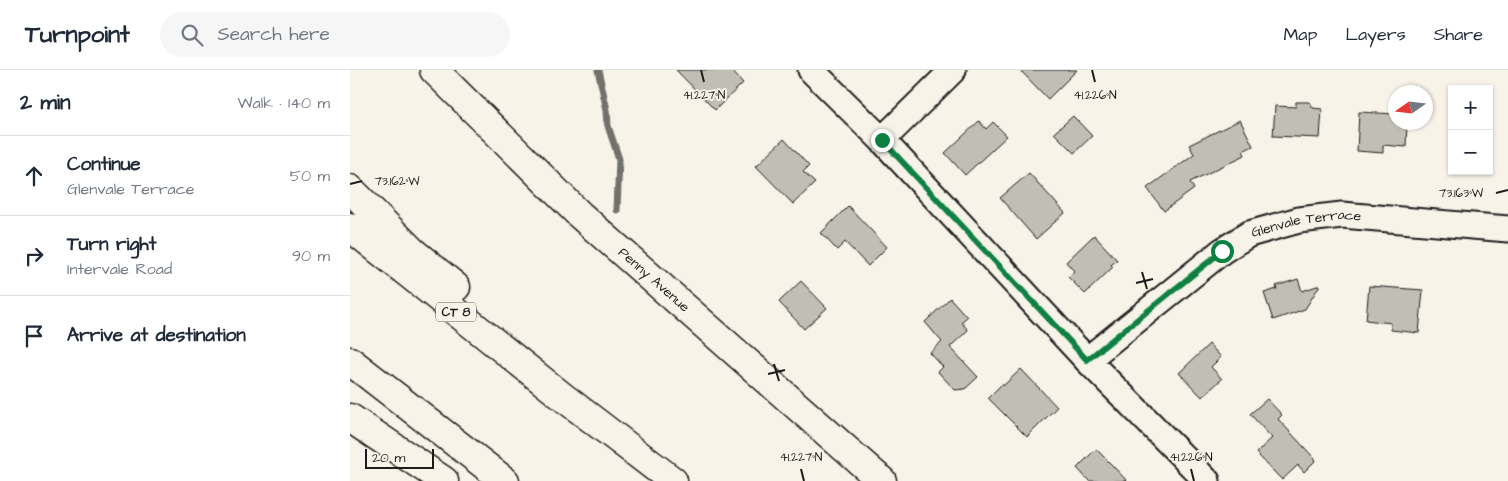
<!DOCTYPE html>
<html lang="en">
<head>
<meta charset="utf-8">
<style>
	:root { --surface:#fff; --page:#f6f6f7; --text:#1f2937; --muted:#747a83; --line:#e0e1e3 }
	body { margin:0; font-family:"Architects Daughter",sans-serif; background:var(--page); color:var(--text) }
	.controls { position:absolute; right:15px; top:15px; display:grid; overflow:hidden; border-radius:0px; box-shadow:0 1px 4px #0004 }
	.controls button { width:45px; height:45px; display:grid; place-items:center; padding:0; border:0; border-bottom:1px solid var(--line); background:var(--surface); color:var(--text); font:25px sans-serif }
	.compass { position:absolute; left:1038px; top:15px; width:45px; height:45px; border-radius:50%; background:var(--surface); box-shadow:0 1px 4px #0004; rotate:256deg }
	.scale { position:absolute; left:15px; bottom:12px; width:69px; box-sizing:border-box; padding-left:5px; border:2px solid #1c1c1c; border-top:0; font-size:14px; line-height:18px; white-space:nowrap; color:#1c1c1c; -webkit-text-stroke:4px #f7f3e8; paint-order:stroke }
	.stop { position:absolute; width:15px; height:15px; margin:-11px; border:4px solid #0b8043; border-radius:50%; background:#fff }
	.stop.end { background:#0b8043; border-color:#fff; box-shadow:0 1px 5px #0008 }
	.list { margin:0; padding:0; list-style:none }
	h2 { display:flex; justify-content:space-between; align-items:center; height:65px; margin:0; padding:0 20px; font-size:21px }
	h2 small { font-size:16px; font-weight:400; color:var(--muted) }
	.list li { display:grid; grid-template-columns:32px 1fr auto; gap:15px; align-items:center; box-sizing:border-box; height:80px; padding:0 20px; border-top:1px solid var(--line) }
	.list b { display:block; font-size:19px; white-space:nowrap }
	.list p { margin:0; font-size:16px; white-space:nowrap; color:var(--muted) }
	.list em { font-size:16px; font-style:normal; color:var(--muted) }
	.icon { flex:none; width:28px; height:28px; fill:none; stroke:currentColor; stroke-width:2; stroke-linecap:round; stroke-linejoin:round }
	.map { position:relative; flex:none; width:1158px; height:411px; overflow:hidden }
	header { display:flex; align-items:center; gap:30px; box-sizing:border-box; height:70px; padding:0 25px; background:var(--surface); border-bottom:1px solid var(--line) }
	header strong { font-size:24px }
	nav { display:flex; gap:28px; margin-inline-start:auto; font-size:18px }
	.search { width:350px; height:45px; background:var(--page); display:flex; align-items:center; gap:12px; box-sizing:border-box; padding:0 18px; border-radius:28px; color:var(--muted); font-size:19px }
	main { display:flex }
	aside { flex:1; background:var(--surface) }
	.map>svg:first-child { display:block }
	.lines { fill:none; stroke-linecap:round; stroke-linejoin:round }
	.stream { stroke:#72716c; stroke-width:7 }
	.building { fill:#c0beb5; stroke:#1c1c1c }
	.street-casing { stroke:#1c1c1c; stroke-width:29 }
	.secondary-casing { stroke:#1c1c1c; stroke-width:31 }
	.highway-casing { stroke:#1c1c1c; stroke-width:31 }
	.street { stroke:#f7f3e8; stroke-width:25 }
	.secondary { stroke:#f7f3e8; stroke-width:28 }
	.highway { stroke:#f7f3e8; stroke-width:28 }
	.route { stroke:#0b8043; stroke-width:6 }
	.ticks { fill:none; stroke:#1c1c1c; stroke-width:2 }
	.labels { text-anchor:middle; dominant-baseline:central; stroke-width:4; stroke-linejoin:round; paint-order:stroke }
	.shield { fill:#f7f3e8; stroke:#5e5c59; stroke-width:1 }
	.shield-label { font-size:12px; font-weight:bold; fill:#1c1c1c }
	.street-label { font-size:14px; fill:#1c1c1c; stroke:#f7f3e8 }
	.ticks-label { font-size:12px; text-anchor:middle; fill:#1c1c1c; stroke:#f7f3e8; stroke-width:4; stroke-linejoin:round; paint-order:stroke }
</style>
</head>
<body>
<header>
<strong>Turnpoint</strong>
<div class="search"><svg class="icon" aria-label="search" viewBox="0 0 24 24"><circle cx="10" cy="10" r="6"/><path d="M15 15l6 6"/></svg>Search here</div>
<nav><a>Map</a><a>Layers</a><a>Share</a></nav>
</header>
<main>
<aside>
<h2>2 min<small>Walk · 140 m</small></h2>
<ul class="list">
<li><svg class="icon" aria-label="ahead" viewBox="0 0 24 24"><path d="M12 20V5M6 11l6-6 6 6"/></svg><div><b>Continue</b><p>Glenvale Terrace</p></div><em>50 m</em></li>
<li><svg class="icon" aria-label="right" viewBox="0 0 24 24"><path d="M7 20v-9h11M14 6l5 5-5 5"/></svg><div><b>Turn right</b><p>Intervale Road</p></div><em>90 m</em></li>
<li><svg class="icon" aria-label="arrive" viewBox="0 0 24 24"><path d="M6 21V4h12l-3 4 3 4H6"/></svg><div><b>Arrive at destination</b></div></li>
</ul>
</aside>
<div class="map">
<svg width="1158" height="411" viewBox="0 0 1158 411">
	<rect width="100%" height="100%" fill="#f7f3e8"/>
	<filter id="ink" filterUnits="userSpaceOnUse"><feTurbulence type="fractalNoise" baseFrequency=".02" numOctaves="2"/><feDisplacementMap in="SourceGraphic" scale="10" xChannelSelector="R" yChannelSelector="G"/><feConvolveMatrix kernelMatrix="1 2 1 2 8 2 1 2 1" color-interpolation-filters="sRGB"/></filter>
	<g filter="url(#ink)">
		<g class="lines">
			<polyline class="stream" points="248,0 257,40 258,56 269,89 267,140"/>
		</g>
		<g class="building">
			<polygon points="326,0 381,0 393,13 365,40"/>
			<polygon points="670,0 727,0 698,29"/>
			<polygon points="946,32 960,32 963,38 972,39 970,68 923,66 925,36 946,37"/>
			<polygon points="1009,42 1046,44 1046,52 1057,52 1056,77 1033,75 1033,83 1007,81"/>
			<polygon points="723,46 742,66 724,83 704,63"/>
			<polygon points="890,50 903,76 893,81 895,85 840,112 844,119 814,141 797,118 844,84 839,75"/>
			<polygon points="629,51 636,59 643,52 657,66 615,105 595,83"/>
			<polygon points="434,69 459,96 453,102 465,113 443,134 406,96"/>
			<polygon points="679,103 715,143 686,169 650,128"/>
			<polygon points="498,136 537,177 518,196 495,172 487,180 471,163"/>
			<polygon points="744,165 767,190 761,195 763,197 735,224 718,207 724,201 716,192"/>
			<polygon points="948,209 952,221 970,215 955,239 923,250 914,223 927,219 926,216"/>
			<polygon points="451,211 477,238 454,259 429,232"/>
			<polygon points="1019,216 1073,220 1069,263 1041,260 1041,253 1016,250"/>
			<polygon points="600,228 617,247 611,252 618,260 600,277 628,307 615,319 605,320 588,302 593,297 580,283 592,272 575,252"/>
			<polygon points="859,274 871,287 861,297 872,309 852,327 829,303"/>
			<polygon points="671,299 707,337 677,367 638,328 652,314 653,316"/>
			<polygon points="917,329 932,345 928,349 966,390 954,402 948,395 932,410 906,383 922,368 900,344"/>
			<polygon points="746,379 762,395 777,411 739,411 727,398"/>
		</g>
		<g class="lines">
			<g class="street-casing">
				<g id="street">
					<polyline points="461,0 532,70 737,290 857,411"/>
					<polyline points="532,70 603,0"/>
					<path id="s1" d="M737,290L872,181L899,164L949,150L992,145L1158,159"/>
				</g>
			</g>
			<g class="secondary-casing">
				<g id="secondary">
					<path id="s2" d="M84,0L230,145L532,411"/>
				</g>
			</g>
			<g class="highway-casing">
				<g id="highway">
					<polyline points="0,119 62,181 106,217"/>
					<polyline points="0,157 213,327 323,411"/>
					<polyline points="0,291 155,411"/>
					<polyline points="0,348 94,411"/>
				</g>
			</g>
			<use href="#street" class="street"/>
			<use href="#secondary" class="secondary"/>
			<use href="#highway" class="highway"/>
		</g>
	</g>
	<g class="lines" filter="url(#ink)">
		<polyline class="route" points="532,70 737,290 872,181"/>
	</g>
	<path class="ticks" d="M351,0L354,12M742,0L745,12M0,114L12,111M1146,123L1158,120M792,202L797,219M786,213L803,209M424,294L429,311M418,304L435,300M451,399L454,411M841,399L844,411"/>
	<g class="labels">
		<rect class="shield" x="86" y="232.5" width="40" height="19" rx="4"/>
		<g class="shield-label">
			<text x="106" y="242">CT 8</text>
		</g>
		<g class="street-label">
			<text stroke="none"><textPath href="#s1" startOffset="264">Glenvale Terrace</textPath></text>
			<text stroke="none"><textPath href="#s2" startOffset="304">Penny Avenue</textPath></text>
		</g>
	</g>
	<g class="ticks-label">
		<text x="354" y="29">41.227°N</text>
		<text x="745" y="29">41.226°N</text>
		<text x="47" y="115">73.162°W</text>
		<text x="1111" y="127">73.163°W</text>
		<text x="451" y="391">41.227°N</text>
		<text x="841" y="391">41.226°N</text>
	</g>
</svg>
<div class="controls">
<button>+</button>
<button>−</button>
</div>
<svg class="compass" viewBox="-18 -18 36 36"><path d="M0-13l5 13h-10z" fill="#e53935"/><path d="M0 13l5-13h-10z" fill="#747a83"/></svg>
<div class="scale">20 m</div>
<div class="stop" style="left:872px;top:181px"></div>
<div class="stop end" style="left:532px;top:70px"></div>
</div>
</main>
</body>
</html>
